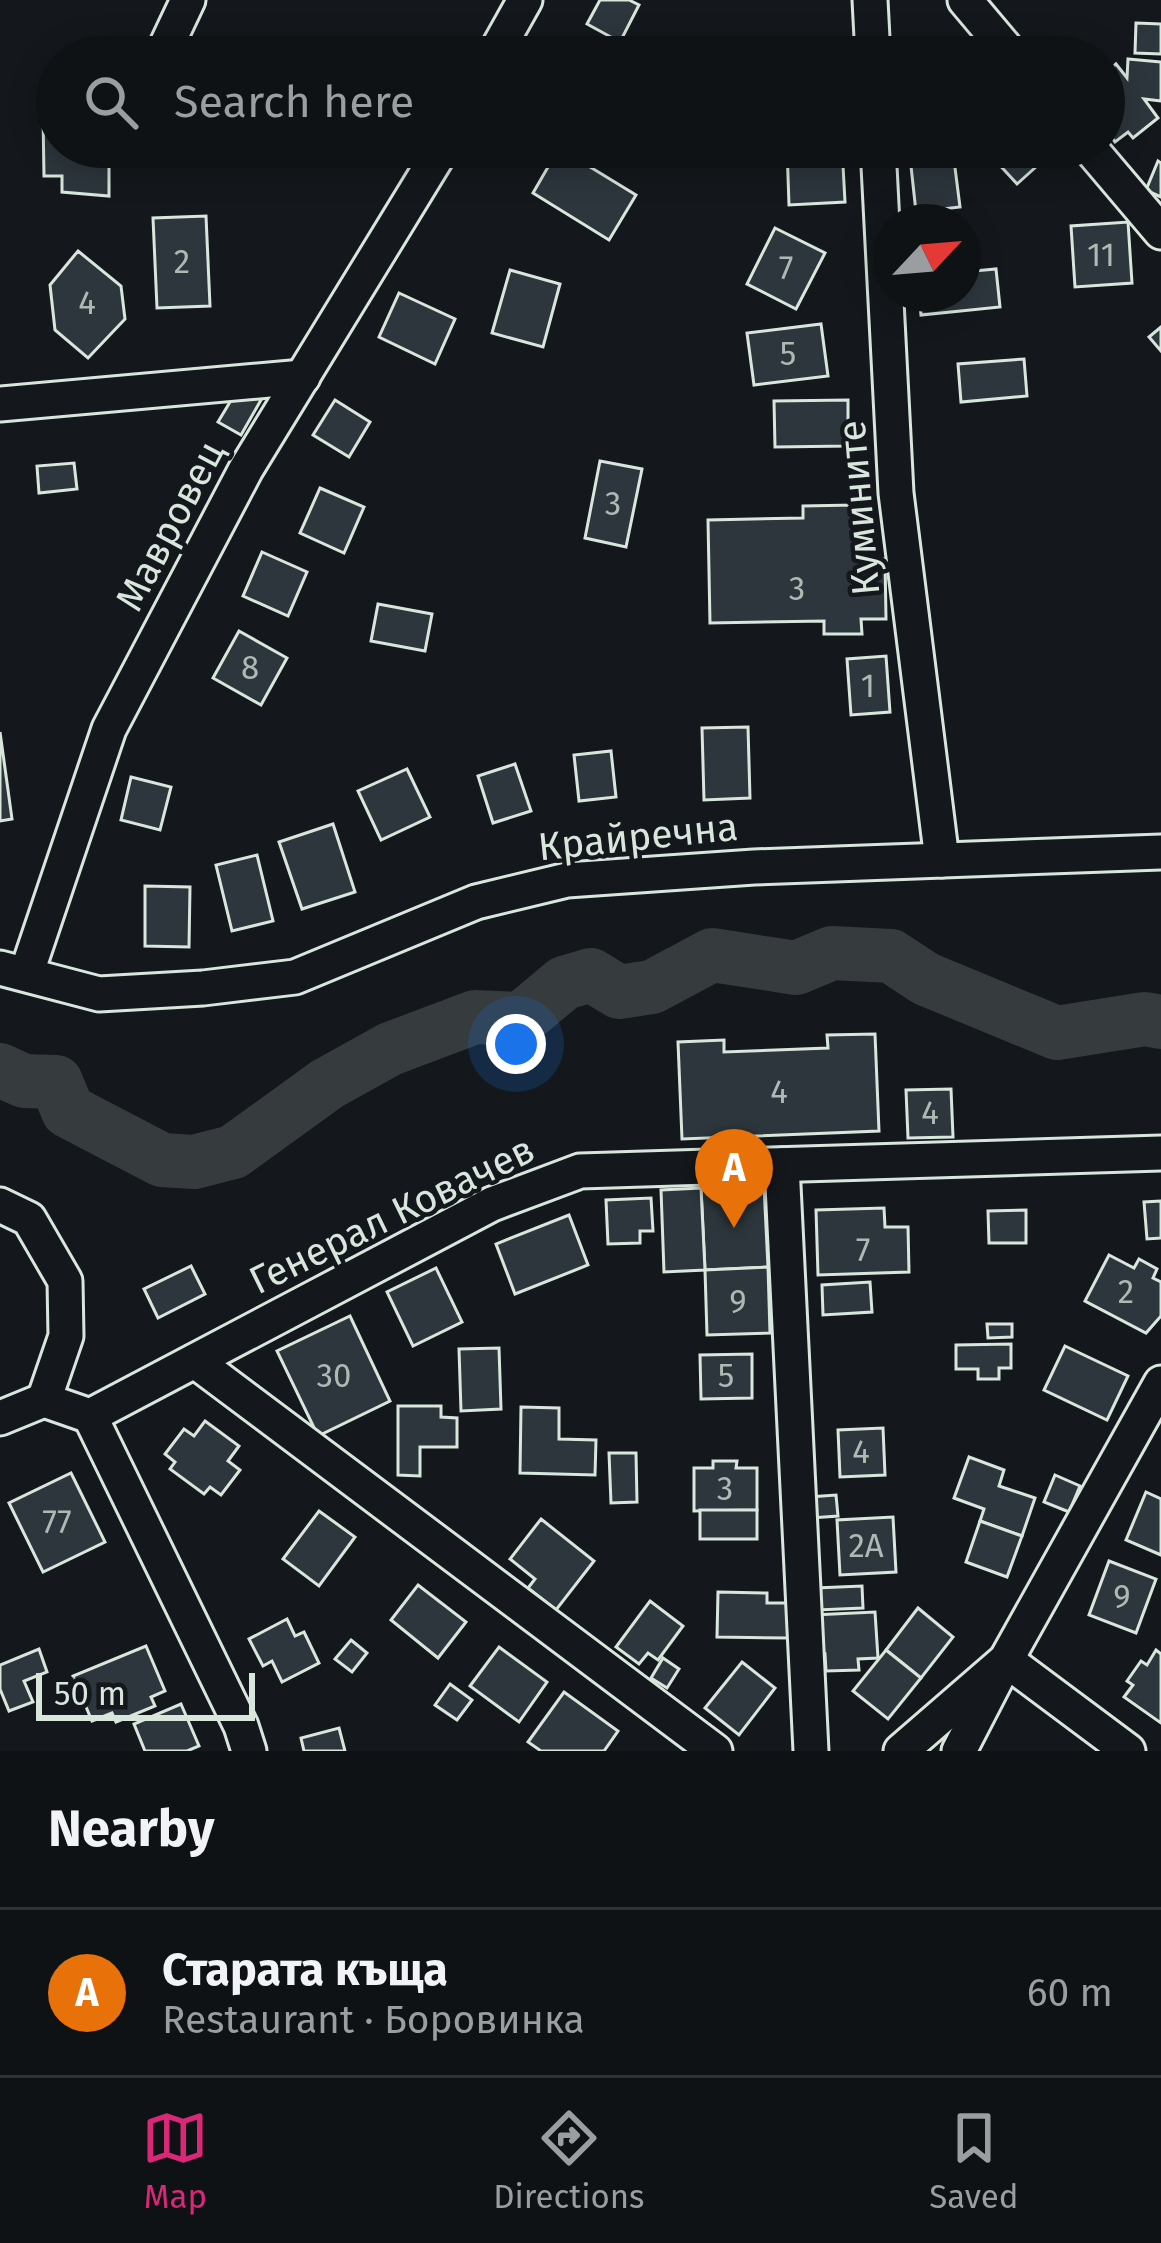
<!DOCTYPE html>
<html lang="en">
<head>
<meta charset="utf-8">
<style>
	:root { --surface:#0f1215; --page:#181b1e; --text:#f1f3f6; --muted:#9b9ea0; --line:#2f3234; --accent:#db2777 }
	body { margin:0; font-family:"Fira Sans",sans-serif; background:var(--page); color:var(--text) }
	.compass { position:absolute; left:873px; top:204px; width:108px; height:108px; border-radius:50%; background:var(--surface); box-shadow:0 6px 30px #0003; rotate:64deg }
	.scale { position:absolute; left:36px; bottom:30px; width:219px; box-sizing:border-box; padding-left:12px; border:6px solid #d8e6dc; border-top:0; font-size:33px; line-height:42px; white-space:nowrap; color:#d8e6dc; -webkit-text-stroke:9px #14181c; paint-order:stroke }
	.you { position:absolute; left:516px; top:1044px; width:42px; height:42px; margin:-30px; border:9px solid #fff; border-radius:50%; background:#1a73e8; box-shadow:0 0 0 18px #1a73e833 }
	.badge { display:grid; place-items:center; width:78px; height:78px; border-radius:50%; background:var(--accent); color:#fff; font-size:39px; font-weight:700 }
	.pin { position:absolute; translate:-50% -99px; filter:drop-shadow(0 3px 6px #0008) }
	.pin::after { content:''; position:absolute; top:63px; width:42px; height:36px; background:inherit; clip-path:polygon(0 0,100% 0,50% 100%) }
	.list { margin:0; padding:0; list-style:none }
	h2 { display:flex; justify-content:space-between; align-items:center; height:156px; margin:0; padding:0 48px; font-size:51px }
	h2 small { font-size:39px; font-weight:400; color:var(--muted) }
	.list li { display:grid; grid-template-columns:78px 1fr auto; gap:36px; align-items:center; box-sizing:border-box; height:168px; padding:0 48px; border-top:3px solid var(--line) }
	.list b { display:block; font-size:45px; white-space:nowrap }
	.list p { margin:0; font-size:39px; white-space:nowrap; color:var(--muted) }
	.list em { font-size:39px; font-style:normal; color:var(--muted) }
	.icon { flex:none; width:66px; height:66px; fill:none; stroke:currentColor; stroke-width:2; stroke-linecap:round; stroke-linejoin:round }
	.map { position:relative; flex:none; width:1161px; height:1751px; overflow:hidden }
	.search { position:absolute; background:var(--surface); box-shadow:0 6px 30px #0003; left:36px; right:36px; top:36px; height:132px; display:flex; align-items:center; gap:30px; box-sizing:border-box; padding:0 42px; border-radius:66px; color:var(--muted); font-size:45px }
	.sheet { height:324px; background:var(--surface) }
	nav { display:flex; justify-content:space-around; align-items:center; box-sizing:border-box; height:168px; border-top:3px solid var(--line); background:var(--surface); font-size:33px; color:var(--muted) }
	nav a { display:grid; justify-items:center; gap:6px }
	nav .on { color:var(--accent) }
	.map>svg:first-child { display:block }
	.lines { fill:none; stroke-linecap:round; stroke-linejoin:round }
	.river { stroke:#363b3e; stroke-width:54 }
	.building { fill:#2c363c; stroke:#d8e6dc; stroke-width:3 }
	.minor-casing { stroke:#d8e6dc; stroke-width:39 }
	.minor { stroke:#14181c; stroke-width:33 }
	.labels { text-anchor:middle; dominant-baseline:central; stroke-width:9; stroke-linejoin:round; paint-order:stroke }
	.number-label { font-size:33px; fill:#adbab4 }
	.street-label { font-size:39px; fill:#d8e6dc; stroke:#14181c }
</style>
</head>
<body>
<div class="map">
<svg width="1161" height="1751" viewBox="0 0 1161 1751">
	<rect width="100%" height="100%" fill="#14181c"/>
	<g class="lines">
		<polyline class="river" points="0,1070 24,1081 56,1082 68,1111 162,1160 194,1162 233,1152 327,1084 390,1049 475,1017 521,1019 564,983 591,975 619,992 652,987 712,955 796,968 832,953 891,956 926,979 1057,1033 1145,1019 1161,1022"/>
	</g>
	<g class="building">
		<polygon points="600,0 629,0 639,5 620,42 587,24"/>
		<polygon points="1136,23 1161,24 1161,54 1135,53"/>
		<polygon points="810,40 812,57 745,57 745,46"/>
		<polygon points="559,42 584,57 550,57"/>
		<polygon points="1128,59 1161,62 1161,101 1144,99 1158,118 1133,138 1128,132 1115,142 1104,127 1104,74 1116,64 1127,78"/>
		<polygon points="57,115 57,147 109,147 109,196 62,192 62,176 44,176 43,116"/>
		<polygon points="787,147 842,147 845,202 789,205"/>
		<polygon points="983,147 1038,147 1047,157 1017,184"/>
		<polygon points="559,148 636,195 609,240 533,193"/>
		<polygon points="953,152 960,207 916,212 910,157"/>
		<polygon points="1158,161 1161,163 1161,197 1146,190"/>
		<polygon points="206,216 210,306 157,308 153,218"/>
		<polygon points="1128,222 1132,283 1075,287 1071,226"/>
		<polygon points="775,228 825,253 796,309 747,284"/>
		<polygon points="78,251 121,286 125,319 88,358 55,330 50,285"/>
		<polygon points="996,269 1000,307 921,315 919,294 963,294 963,272"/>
		<polygon points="510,270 560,284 543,347 492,333"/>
		<polygon points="399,293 455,319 435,364 379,337"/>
		<polygon points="821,324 828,376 754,385 747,333"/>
		<polygon points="1161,327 1161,351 1149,337"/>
		<polygon points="1024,359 1027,396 961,402 958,364"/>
		<polygon points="239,387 261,400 241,435 218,422"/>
		<polygon points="335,400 370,422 349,457 313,435"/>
		<polygon points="848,400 848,446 775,447 774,401"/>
		<polygon points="600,461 642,469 626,547 585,538"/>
		<polygon points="74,463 77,489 39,493 37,466"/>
		<polygon points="320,488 364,507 344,553 300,533"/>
		<polygon points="854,505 855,560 885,559 886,619 861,619 862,634 824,634 824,621 710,623 708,520 803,518 803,506"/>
		<polygon points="262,552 307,572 288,616 243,596"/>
		<polygon points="378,604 432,614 425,651 371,641"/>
		<polygon points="239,631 287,658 261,705 213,678"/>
		<polygon points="886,656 890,712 851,715 847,659"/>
		<polygon points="748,727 750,798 704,800 702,728"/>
		<polygon points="0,732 12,819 0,821"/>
		<polygon points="611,751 616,797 579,801 574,755"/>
		<polygon points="515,764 531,811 493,823 478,776"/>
		<polygon points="407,769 430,817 381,840 358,791"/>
		<polygon points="131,777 171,787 160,830 121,820"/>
		<polygon points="333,824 355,892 302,909 279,842"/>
		<polygon points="257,855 273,921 232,931 216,865"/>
		<polygon points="145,886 190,887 189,947 145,946"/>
		<polygon points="875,1034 879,1131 682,1139 678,1042 724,1040 724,1052 828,1048 827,1035"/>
		<polygon points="951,1089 953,1137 908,1138 906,1090"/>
		<polygon points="764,1186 768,1267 705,1270 701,1188"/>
		<polygon points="701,1188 705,1270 664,1272 661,1190"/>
		<polygon points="651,1198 653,1231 640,1231 640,1243 608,1244 606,1200"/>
		<polygon points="1161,1201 1161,1238 1147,1239 1144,1202"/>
		<polygon points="884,1208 885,1227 908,1227 909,1272 818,1275 816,1210"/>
		<polygon points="1026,1210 1026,1243 989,1243 988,1211"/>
		<polygon points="569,1215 588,1265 515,1294 496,1244"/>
		<polygon points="1109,1255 1134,1268 1139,1259 1157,1269 1153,1278 1161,1282 1161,1316 1146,1333 1085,1301"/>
		<polygon points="191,1266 205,1294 158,1318 144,1289"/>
		<polygon points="768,1267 770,1333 707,1335 705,1270"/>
		<polygon points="436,1268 462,1322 413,1346 387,1292"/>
		<polygon points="870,1282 872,1312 823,1315 822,1285"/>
		<polygon points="350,1316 390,1401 318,1436 277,1351"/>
		<polygon points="987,1324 1012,1324 1012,1337 988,1338"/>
		<polygon points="1011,1344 1011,1368 999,1368 999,1379 978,1379 978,1369 956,1369 956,1345"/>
		<polygon points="1065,1346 1128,1376 1107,1420 1044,1390"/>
		<polygon points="499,1348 501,1409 461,1411 459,1349"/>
		<polygon points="752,1354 752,1398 701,1399 700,1355"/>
		<polygon points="398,1406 441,1406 441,1417 457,1418 457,1447 420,1447 420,1476 398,1475"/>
		<polygon points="521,1407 559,1408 559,1439 596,1440 595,1475 520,1473"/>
		<polygon points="205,1421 239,1446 228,1461 240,1470 221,1495 210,1487 204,1494 170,1469 175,1462 165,1454 184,1429 194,1436"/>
		<polygon points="883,1428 885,1475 840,1477 838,1430"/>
		<polygon points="609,1453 636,1453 637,1502 611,1503"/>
		<polygon points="969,1457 1004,1470 999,1486 1035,1498 1022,1536 980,1521 984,1509 954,1498"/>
		<polygon points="713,1461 737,1461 736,1468 757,1468 757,1510 694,1511 694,1468 713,1468"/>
		<polygon points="71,1473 105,1542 43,1572 9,1503"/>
		<polygon points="1055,1475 1080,1486 1069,1512 1044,1502"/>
		<polygon points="1146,1492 1161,1499 1161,1555 1126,1540"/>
		<polygon points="836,1495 838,1516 811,1518 809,1497"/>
		<rect x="700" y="1510" width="57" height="29"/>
		<polygon points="319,1511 355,1537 319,1586 283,1559"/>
		<polygon points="893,1517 896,1572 840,1575 837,1520"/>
		<polygon points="541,1519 594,1561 556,1610 528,1588 535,1579 510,1559"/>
		<polygon points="980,1521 1022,1536 1007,1577 966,1562"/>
		<polygon points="1109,1561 1156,1579 1136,1633 1089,1615"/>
		<polygon points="418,1585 466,1622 438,1658 391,1620"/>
		<polygon points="862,1586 863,1608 817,1610 816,1588"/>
		<polygon points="718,1592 767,1593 767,1603 788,1603 788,1638 717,1637"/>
		<polygon points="650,1601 683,1626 658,1660 648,1653 639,1664 616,1647"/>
		<polygon points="918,1608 953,1637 921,1678 886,1650"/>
		<polygon points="875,1612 878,1658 858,1659 859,1670 826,1671 825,1654 815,1655 813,1615"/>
		<polygon points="287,1619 295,1636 304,1632 319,1663 282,1682 272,1661 263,1666 249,1639"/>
		<polygon points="351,1640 367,1653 352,1672 335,1659"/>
		<polygon points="146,1646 165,1691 151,1697 155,1706 116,1722 112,1713 92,1721 73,1676"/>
		<polygon points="499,1647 547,1682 519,1722 470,1686"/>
		<polygon points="39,1649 47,1672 24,1681 33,1702 9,1711 0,1689 0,1665"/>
		<polygon points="886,1650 921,1678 888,1719 853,1691"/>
		<polygon points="1156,1650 1161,1654 1161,1723 1124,1697 1133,1685 1127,1681 1141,1661 1147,1665"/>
		<polygon points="663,1658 679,1669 667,1688 651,1678"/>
		<polygon points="742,1662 775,1688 739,1735 705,1708"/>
		<polygon points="450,1684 472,1700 457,1720 435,1705"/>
		<polygon points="564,1692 618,1731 604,1751 541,1751 528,1742"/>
		<polygon points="181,1704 199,1746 187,1751 145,1751 134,1724"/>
		<polygon points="339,1728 345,1751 304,1751 301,1738"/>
	</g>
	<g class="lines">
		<g class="minor-casing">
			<g id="minor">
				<polyline points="870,0 873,57"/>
				<polyline points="965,0 1013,57"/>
				<polyline points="161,57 188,0"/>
				<polyline points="493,57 525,0"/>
				<polyline points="878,147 896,493 942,860"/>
				<polyline points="1089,147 1161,232"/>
				<polyline points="0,404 303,377"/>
				<polyline points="0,968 99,994 203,988 295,977 476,902 567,880 754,867 1161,852"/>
				<polyline points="27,972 109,729 246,469 443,147"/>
				<polyline points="782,1165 811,1751"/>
				<polyline points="0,1205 29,1219 65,1281 66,1336 44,1400"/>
				<polyline points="195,1361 715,1751"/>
				<polyline points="90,1416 241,1726 249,1751"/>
				<polyline points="0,1418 44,1400 90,1416 492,1204 580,1171 1161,1153"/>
				<polyline points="901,1751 1006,1660 1161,1383"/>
				<polyline points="959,1751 1006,1660 1128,1751"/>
			</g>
		</g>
		<use href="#minor" class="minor"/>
	</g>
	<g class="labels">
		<g class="number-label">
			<text x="1101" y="255">11</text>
			<text x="182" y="262">2</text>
			<text x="786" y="268">7</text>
			<text x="87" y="303">4</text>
			<text x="788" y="354">5</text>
			<text x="613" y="504">3</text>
			<text x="797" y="589">3</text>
			<text x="250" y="668">8</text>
			<text x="868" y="686">1</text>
			<text x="779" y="1092">4</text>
			<text x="930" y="1113">4</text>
			<text x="863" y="1250">7</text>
			<text x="1126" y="1292">2</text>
			<text x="738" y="1302">9</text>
			<text x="334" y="1376">30</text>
			<text x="726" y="1376">5</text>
			<text x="861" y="1452">4</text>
			<text x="725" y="1489">3</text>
			<text x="57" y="1522">77</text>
			<text x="866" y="1546">2А</text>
			<text x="1122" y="1597">9</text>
		</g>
		<g class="street-label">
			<text transform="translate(859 508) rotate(-95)">Кумините</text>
			<text transform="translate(170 526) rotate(-62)">Мавровец</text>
			<text transform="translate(638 837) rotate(-6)">Крайречна</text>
			<text transform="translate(392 1215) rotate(-26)">Генерал Ковачев</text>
		</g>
	</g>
</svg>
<svg class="compass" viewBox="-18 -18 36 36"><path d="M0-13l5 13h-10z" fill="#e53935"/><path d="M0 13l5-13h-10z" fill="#9b9ea0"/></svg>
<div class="scale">50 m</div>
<div class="you"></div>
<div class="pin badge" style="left:734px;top:1228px;background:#e8710a">A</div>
<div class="search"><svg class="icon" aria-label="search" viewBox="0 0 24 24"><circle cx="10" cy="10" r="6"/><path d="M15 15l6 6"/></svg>Search here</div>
</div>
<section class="sheet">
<h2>Nearby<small></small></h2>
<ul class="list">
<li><span class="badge" style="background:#e8710a">A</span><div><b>Старата къща</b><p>Restaurant · Боровинка</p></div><em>60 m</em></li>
</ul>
</section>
<nav>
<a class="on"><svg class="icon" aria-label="map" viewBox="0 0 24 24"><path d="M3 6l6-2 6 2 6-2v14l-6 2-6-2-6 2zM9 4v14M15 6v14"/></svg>Map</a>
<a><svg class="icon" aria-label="directions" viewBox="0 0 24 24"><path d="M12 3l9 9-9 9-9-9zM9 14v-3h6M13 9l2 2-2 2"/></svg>Directions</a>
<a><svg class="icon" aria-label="saved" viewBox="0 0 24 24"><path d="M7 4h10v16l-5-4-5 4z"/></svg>Saved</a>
</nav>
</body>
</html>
